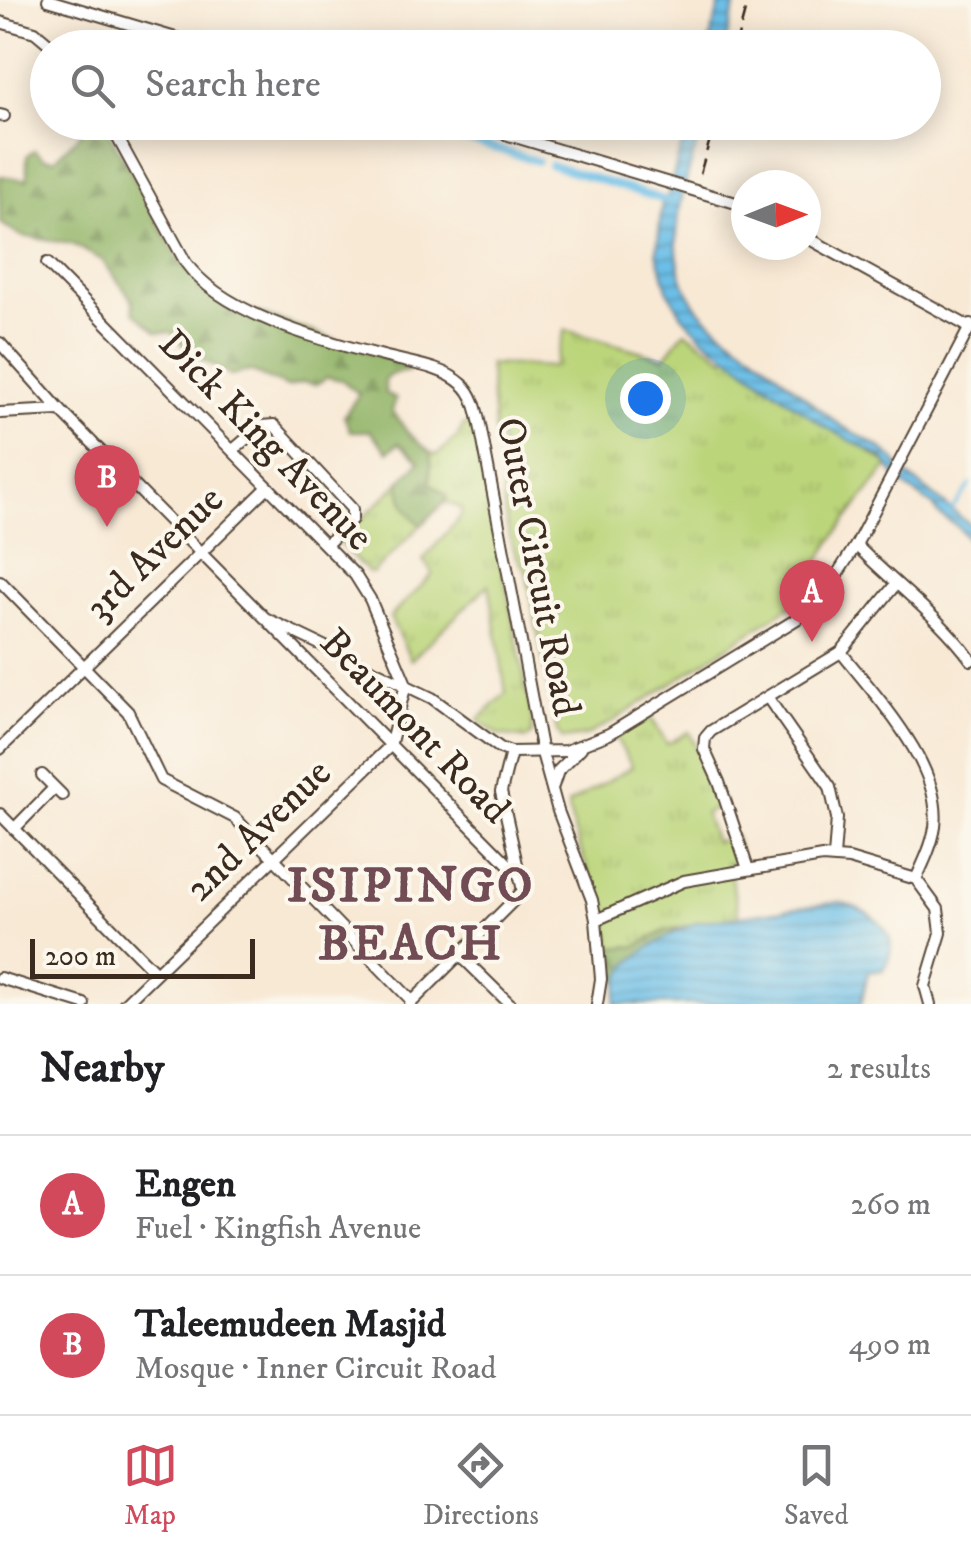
<!DOCTYPE html>
<html lang="en">
<head>
<meta charset="utf-8">
<style>
	:root { --surface:#fff; --page:#f2f2f2; --text:#202124; --muted:#757577; --line:#e0e0e0; --accent:#d1495b }
	body { margin:0; font-family:"IM FELL DW Pica",serif; background:var(--page); color:var(--text) }
	.compass { position:absolute; left:731px; top:170px; width:90px; height:90px; border-radius:50%; background:var(--surface); box-shadow:0 5px 25px #0003; rotate:89deg }
	.scale { position:absolute; left:30px; bottom:25px; width:225px; box-sizing:border-box; padding-left:10px; border:5px solid #3b2a1e; border-top:0; font-size:28px; line-height:35px; white-space:nowrap; color:#3b2a1e; -webkit-text-stroke:8px #fbf7ec; paint-order:stroke }
	.you { position:absolute; left:645px; top:398px; width:35px; height:35px; margin:-25px; border:8px solid #fff; border-radius:50%; background:#1a73e8; box-shadow:0 0 0 15px #1a73e833 }
	.badge { display:grid; place-items:center; width:65px; height:65px; border-radius:50%; background:var(--accent); color:#fff; font-size:32px; font-weight:700 }
	.pin { position:absolute; translate:-50% -82px; filter:drop-shadow(0 2px 5px #0008) }
	.pin::after { content:''; position:absolute; top:52px; width:35px; height:30px; background:inherit; clip-path:polygon(0 0,100% 0,50% 100%) }
	.list { margin:0; padding:0; list-style:none }
	h2 { display:flex; justify-content:space-between; align-items:center; height:130px; margin:0; padding:0 40px; font-size:42px }
	h2 small { font-size:32px; font-weight:400; color:var(--muted) }
	.list li { display:grid; grid-template-columns:65px 1fr auto; gap:30px; align-items:center; box-sizing:border-box; height:140px; padding:0 40px; border-top:2px solid var(--line) }
	.list b { display:block; font-size:38px; white-space:nowrap }
	.list p { margin:0; font-size:32px; white-space:nowrap; color:var(--muted) }
	.list em { font-size:32px; font-style:normal; color:var(--muted) }
	.icon { flex:none; width:55px; height:55px; fill:none; stroke:currentColor; stroke-width:2; stroke-linecap:round; stroke-linejoin:round }
	.map { position:relative; flex:none; width:971px; height:1004px; overflow:hidden }
	.search { position:absolute; background:var(--surface); box-shadow:0 5px 25px #0003; left:30px; right:30px; top:30px; height:110px; display:flex; align-items:center; gap:25px; box-sizing:border-box; padding:0 35px; border-radius:55px; color:var(--muted); font-size:38px }
	.sheet { height:410px; background:var(--surface) }
	nav { display:flex; justify-content:space-around; align-items:center; box-sizing:border-box; height:140px; border-top:2px solid var(--line); background:var(--surface); font-size:28px; color:var(--muted) }
	nav a { display:grid; justify-items:center; gap:5px }
	nav .on { color:var(--accent) }
	.map>svg:first-child { display:block }
	.grass { fill:url(#grass-tufts); stroke:#7b804c; stroke-width:2.5 }
	.forest { fill:url(#forest-firs); stroke:#687044; stroke-width:2.5 }
	.water { fill:url(#water-rules); stroke:#547483; stroke-width:2.5 }
	.lines { fill:none; stroke-linecap:round; stroke-linejoin:round }
	.stream { stroke:#6cbfe8; stroke-width:2.5 }
	.canal { stroke:#6cbfe8; stroke-width:8 }
	.minor-casing { stroke:#574739; stroke-width:14 }
	.minor { stroke:#fff; stroke-width:10 }
	.rail { stroke:#3b2a1e; stroke-width:2.5; stroke-dasharray:15 8; stroke-linecap:butt }
	.labels { text-anchor:middle; dominant-baseline:central; stroke-width:8; stroke-linejoin:round; paint-order:stroke }
	.street-label { font-size:40px; fill:#3b2a1e; stroke:#fbf7ec }
	.district-label { font-size:50px; font-weight:bold; letter-spacing:2.5px; fill:#714c54; stroke:#fbf7ec }
</style>
</head>
<body>
<div class="map">
<svg width="971" height="1004" viewBox="0 0 971 1004">
	<defs>
		<pattern id="grass-tufts" width="24" height="20" patternUnits="userSpaceOnUse" patternTransform="scale(2.5)"><rect width="24" height="20" fill="#bbd57a"/><path d="M3 7l-1-3M5 7V3M7 7l1-3M15 17l-1-3M17 17v-4M19 17l1-3" fill="none" stroke="#a2b769"/></pattern>
		<pattern id="forest-firs" width="22" height="20" patternUnits="userSpaceOnUse" patternTransform="scale(2.5)"><rect width="22" height="20" fill="#94b66a"/><path d="M5 1l3.5 6h-7zM16 11l3.5 6h-7z" fill="#7a9457"/></pattern>
		<pattern id="water-rules" width="6" height="5" patternUnits="userSpaceOnUse" patternTransform="scale(2.5)"><rect width="6" height="5" fill="#6cbfe8"/><path d="M0 2.5h6" fill="none" stroke="#5a9bbb"/></pattern>
	</defs>
	<rect width="100%" height="100%" fill="#fbf7ec"/>
	<filter id="ink" filterUnits="userSpaceOnUse"><feTurbulence type="fractalNoise" baseFrequency=".01" numOctaves="2"/><feDisplacementMap in="SourceGraphic" scale="20" xChannelSelector="R" yChannelSelector="G"/><feConvolveMatrix kernelMatrix="1 2 1 2 8 2 1 2 1" color-interpolation-filters="sRGB"/></filter>
	<filter id="wash" filterUnits="userSpaceOnUse"><feTurbulence type="fractalNoise" baseFrequency=".0048" numOctaves="4" result="noise"/><feDisplacementMap in="SourceGraphic" scale="40" xChannelSelector="R" yChannelSelector="G"/><feGaussianBlur stdDeviation="2.25" result="paint"/><feColorMatrix in="noise" values="0 0 0 0 0 0 0 0 0 0 0 0 0 0 0 0 0 1.4 0 .05"/><feComposite in="paint" operator="in"/></filter>
	<g filter="url(#wash)">
		<rect width="100%" height="100%" fill="#f8e9d5"/>
		<g class="grass">
			<path d="M565,330L664,358L685,331L724,358L728,355L889,465C869,492 806,565 807,595L612,722L585,736L563,739L557,732L526,570C499,538 503,480 501,440L495,437L489,364L554,367Z"/>
			<polygon points="468,425 475,429 532,718 532,734 526,739 499,735 478,720 506,693 489,584 411,660 390,617 433,574 423,560 461,516 461,508 445,502 447,496 430,483 431,453 437,455 457,437 463,426"/>
			<path d="M400,482C401,501 406,512 421,525L373,573L368,572L338,542Z"/>
			<path d="M650,716L667,744L689,732L724,805L705,813L715,842L735,836L740,856L738,861L728,864L739,916L667,930L637,946L612,948C604,898 576,853 568,804L632,767L615,736Z"/>
		</g>
		<g class="forest">
			<path d="M91,123H104L173,250L186,268L223,301L411,366L409,371L392,374L385,379V393L396,399L392,410L407,432L431,453L430,483L447,496L445,502L421,525C406,512 401,501 400,482L420,461L399,443L388,452L370,431H350L344,416L359,394L342,380L327,377L316,385L303,382L287,387L250,371L231,375L189,352L171,332H157L134,312L133,301L102,260L72,244L22,236L0,223V176L27,180V156L34,150L44,158L55,159Z"/>
			<polygon points="667,930 677,930 628,965 618,983 612,948 637,946"/>
		</g>
		<g class="water">
			<polygon points="721,0 737,0 724,47 708,47"/>
			<path d="M688,123H703C685,187 652,263 707,318C723,334 745,346 762,360C788,381 812,405 839,424C859,438 890,447 900,469L971,525V543L957,526L938,514L934,506L899,482L884,459L822,425L704,338L682,315L667,289L657,252L662,203L668,195Z"/>
			<path d="M840,902C871,911 907,933 883,970L868,972L861,1004H615C617,991 618,976 628,965C642,949 678,930 698,922Z"/>
		</g>
		<g class="lines">
			<polyline class="stream" points="951,511 971,484"/>
			<g class="canal">
				<polyline points="406,122 537,161"/>
				<polyline points="551,165 671,202"/>
			</g>
		</g>
	</g>
	<g filter="url(#ink)">
		<g class="lines">
			<g class="minor-casing">
				<g id="minor">
					<polyline points="48,0 209,48"/>
					<polyline points="0,22 35,32 54,48"/>
					<polyline points="0,115 4,116"/>
					<path d="M109,122L186,263C222,314 323,341 383,356C408,363 442,366 462,384C474,394 477,411 480,425L542,753L558,811L592,900L596,920L601,979L597,1004"/>
					<polyline points="465,122 746,206"/>
					<polyline points="806,237 971,328"/>
					<polyline points="47,263 355,575 370,599 406,684 390,746 124,1004"/>
					<polyline points="0,343 60,410 265,618 432,698 500,748 511,752 566,751 609,734 805,614 824,595 856,545 971,325"/>
					<polyline points="0,413 60,410"/>
					<polyline points="233,450 261,426 274,425 352,509 352,519 327,544"/>
					<path d="M856,545C894,584 939,616 971,660"/>
					<polyline points="0,581 128,712 161,780 235,818 412,1001"/>
					<polyline points="269,622 521,877"/>
					<path d="M841,652C877,698 943,766 935,827C932,845 924,862 916,879"/>
					<polyline points="768,698 830,787 837,818 834,857"/>
					<polyline points="0,749 268,487"/>
					<polyline points="42,775 62,795"/>
					<polyline points="553,786 558,771 581,748"/>
					<polyline points="0,814 155,972"/>
					<polyline points="14,829 54,788"/>
					<polyline points="748,869 719,782 704,749 705,738 711,731 841,652 895,585"/>
					<polyline points="596,920 684,881 822,857 849,859 916,879 938,909 941,933 925,986 930,1004"/>
					<polyline points="460,955 510,1004"/>
					<polyline points="0,978 84,1004"/>
					<polyline points="410,1004 523,891 501,792 511,752"/>
				</g>
			</g>
			<use href="#minor" class="minor"/>
			<g class="rail">
				<polyline points="735,48 748,0"/>
				<polyline points="700,174 715,122"/>
			</g>
		</g>
	</g>
	<g class="labels">
		<g class="street-label">
			<text transform="translate(265 441) rotate(46)">Dick King Avenue</text>
			<text transform="translate(155 554) rotate(-44)">3rd Avenue</text>
			<text transform="translate(537 567) rotate(79)">Outer Circuit Road</text>
			<text transform="translate(414 727) rotate(46)">Beaumont Road</text>
			<text transform="translate(259 831) rotate(-44)">2nd Avenue</text>
		</g>
		<g class="district-label">
			<text x="411" y="886">ISIPINGO<tspan x="411" dy="58">BEACH</tspan></text>
		</g>
	</g>
</svg>
<svg class="compass" viewBox="-18 -18 36 36"><path d="M0-13l5 13h-10z" fill="#e53935"/><path d="M0 13l5-13h-10z" fill="#757577"/></svg>
<div class="scale">200 m</div>
<div class="you"></div>
<div class="pin badge" style="left:812px;top:642px">A</div>
<div class="pin badge" style="left:107px;top:527px">B</div>
<div class="search"><svg class="icon" aria-label="search" viewBox="0 0 24 24"><circle cx="10" cy="10" r="6"/><path d="M15 15l6 6"/></svg>Search here</div>
</div>
<section class="sheet">
<h2>Nearby<small>2 results</small></h2>
<ul class="list">
<li><span class="badge">A</span><div><b>Engen</b><p>Fuel · Kingfish Avenue</p></div><em>260 m</em></li>
<li><span class="badge">B</span><div><b>Taleemudeen Masjid</b><p>Mosque · Inner Circuit Road</p></div><em>490 m</em></li>
</ul>
</section>
<nav>
<a class="on"><svg class="icon" aria-label="map" viewBox="0 0 24 24"><path d="M3 6l6-2 6 2 6-2v14l-6 2-6-2-6 2zM9 4v14M15 6v14"/></svg>Map</a>
<a><svg class="icon" aria-label="directions" viewBox="0 0 24 24"><path d="M12 3l9 9-9 9-9-9zM9 14v-3h6M13 9l2 2-2 2"/></svg>Directions</a>
<a><svg class="icon" aria-label="saved" viewBox="0 0 24 24"><path d="M7 4h10v16l-5-4-5 4z"/></svg>Saved</a>
</nav>
</body>
</html>
